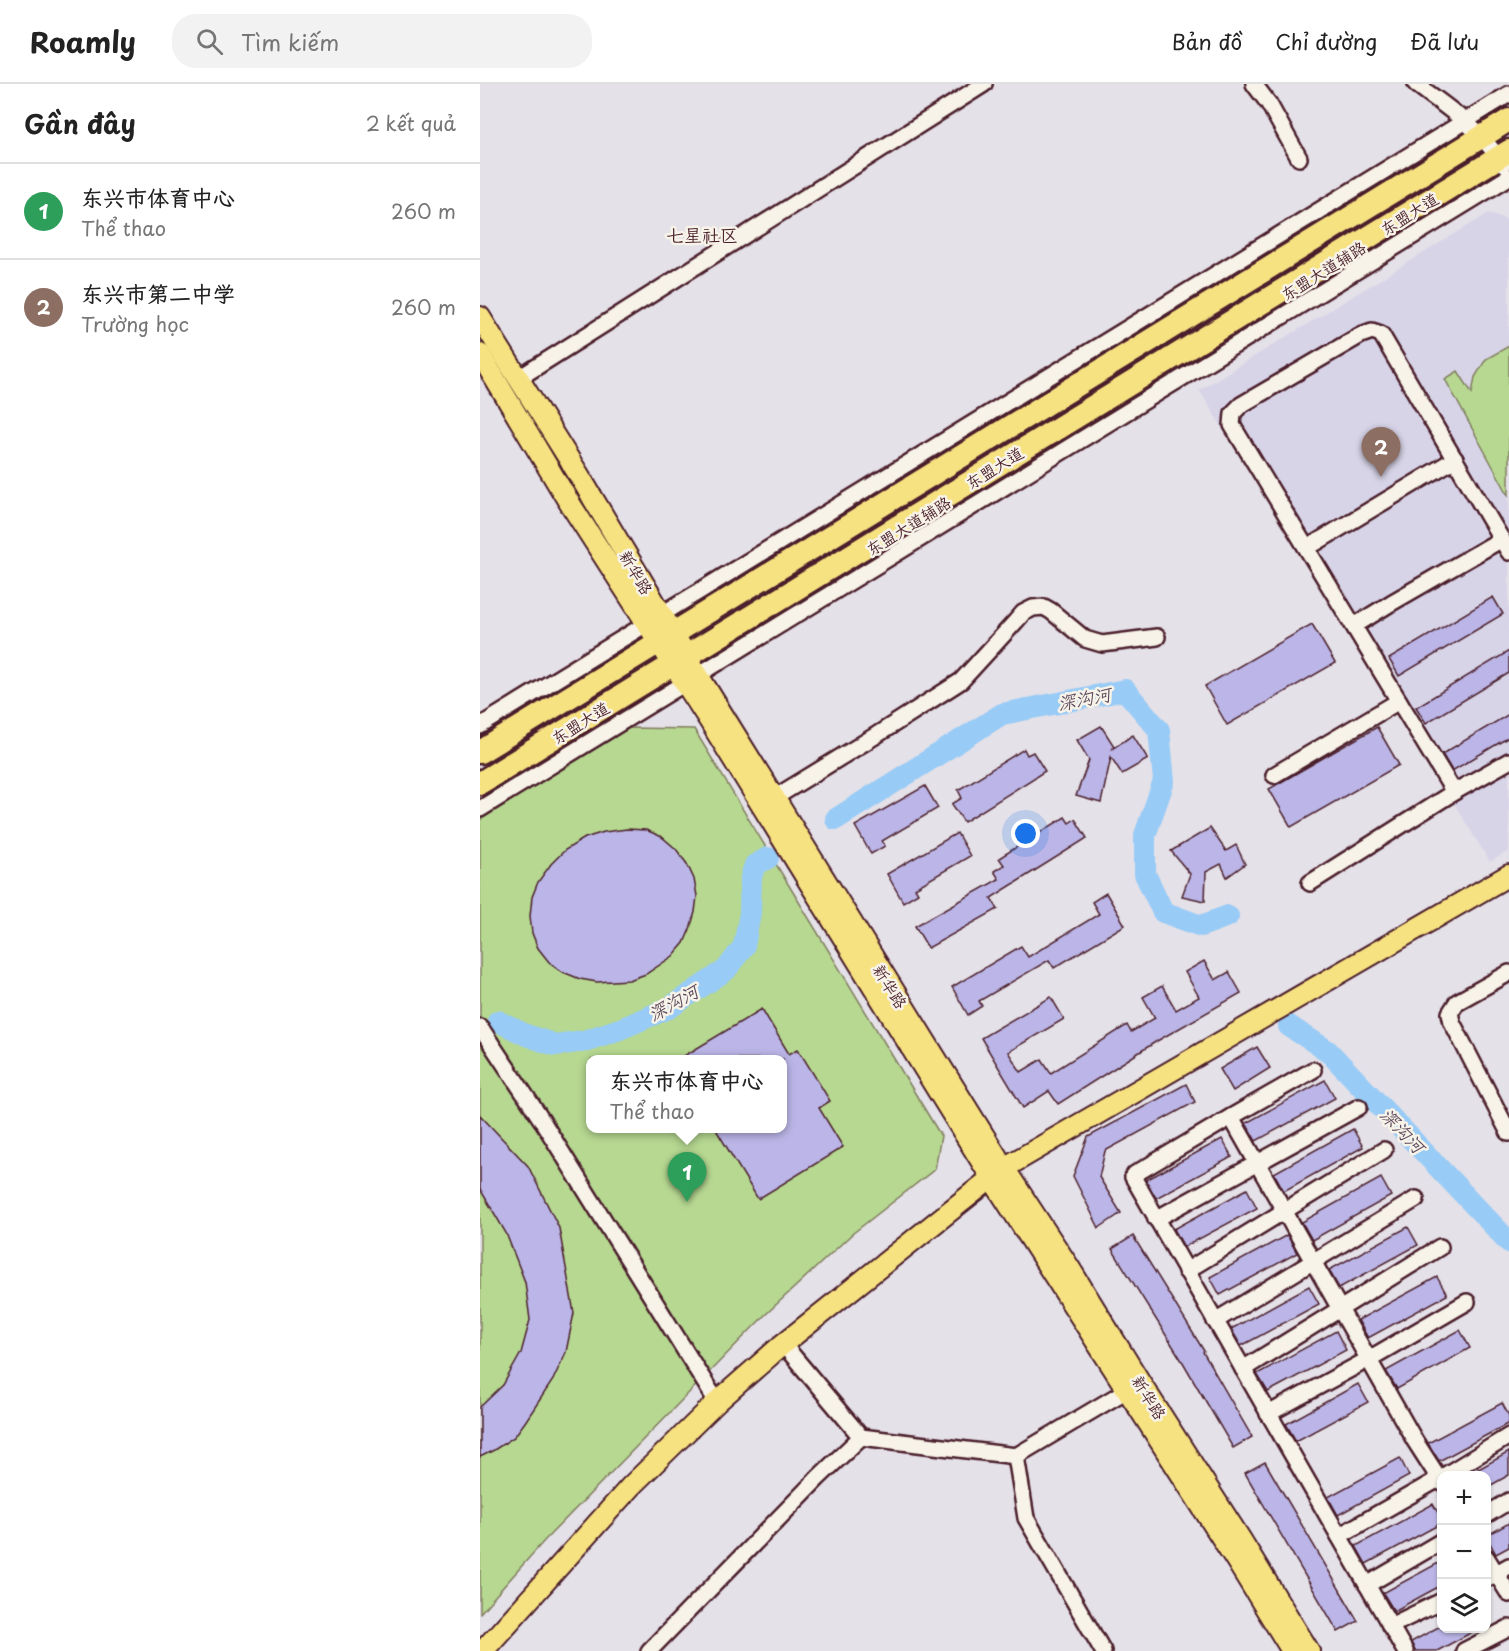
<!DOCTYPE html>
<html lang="vi">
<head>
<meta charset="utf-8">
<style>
	:root { --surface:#fff; --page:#f2f2f2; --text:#222; --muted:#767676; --line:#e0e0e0; --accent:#1a73e8 }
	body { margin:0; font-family:"Playpen Sans","LXGW WenKai TC",sans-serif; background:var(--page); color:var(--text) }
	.controls { position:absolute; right:18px; bottom:18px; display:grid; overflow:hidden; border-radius:12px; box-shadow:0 2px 4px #0004 }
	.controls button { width:54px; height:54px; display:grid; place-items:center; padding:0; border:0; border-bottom:2px solid var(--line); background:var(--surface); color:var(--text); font:30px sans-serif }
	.you { position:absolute; left:546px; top:750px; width:21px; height:21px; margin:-15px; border:4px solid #fff; border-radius:50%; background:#1a73e8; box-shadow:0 0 0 9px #1a73e833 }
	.badge { display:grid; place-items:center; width:39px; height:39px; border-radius:50%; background:var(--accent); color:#fff; font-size:20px; font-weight:700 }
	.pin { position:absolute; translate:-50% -50px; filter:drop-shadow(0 2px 3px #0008) }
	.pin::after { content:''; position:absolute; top:32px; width:21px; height:18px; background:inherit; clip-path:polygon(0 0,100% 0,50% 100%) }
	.popup { position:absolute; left:106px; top:971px; width:201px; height:78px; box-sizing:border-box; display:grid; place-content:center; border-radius:12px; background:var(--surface); filter:drop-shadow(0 2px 4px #0005); font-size:20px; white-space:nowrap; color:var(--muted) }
	.popup b { font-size:22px; color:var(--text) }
	.popup::after { content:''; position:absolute; left:50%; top:100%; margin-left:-12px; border:12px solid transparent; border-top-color:var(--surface) }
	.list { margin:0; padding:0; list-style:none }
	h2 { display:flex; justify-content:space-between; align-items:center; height:78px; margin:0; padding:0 24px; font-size:26px }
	h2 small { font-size:20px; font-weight:400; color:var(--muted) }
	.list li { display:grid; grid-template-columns:39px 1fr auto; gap:18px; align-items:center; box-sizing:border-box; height:96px; padding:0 24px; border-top:2px solid var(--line) }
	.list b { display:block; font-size:22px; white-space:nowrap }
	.list p { margin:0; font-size:20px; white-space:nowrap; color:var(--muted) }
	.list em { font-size:20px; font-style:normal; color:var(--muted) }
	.icon { flex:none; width:33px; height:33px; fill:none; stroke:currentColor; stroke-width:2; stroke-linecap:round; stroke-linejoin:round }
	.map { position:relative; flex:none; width:1029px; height:1567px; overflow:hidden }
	header { display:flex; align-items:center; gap:36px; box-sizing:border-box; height:84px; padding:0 30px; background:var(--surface); border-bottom:2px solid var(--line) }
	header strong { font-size:28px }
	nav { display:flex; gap:33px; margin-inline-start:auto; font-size:21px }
	.search { width:420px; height:54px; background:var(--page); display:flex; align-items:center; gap:15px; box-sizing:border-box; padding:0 21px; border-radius:24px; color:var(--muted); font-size:22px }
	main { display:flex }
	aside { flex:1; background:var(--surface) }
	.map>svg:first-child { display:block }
	.built { fill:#d8d4e8 }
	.green { fill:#b6d891; stroke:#807c5e; stroke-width:1.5; fill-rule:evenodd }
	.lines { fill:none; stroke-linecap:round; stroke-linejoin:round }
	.river { stroke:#98cbf6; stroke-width:22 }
	.building { fill:#bbb6e7; stroke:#4a1f2b; stroke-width:1.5 }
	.minor-casing { stroke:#4a1f2b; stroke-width:20 }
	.major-casing { stroke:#4a1f2b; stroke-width:24 }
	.highway-casing { stroke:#4a1f2b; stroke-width:27 }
	.minor { stroke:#f7f3e8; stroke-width:15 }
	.major { stroke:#f7e281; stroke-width:20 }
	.highway { stroke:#f7e281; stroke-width:22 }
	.labels { text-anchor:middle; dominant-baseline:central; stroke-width:5; stroke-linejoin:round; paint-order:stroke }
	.street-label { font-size:16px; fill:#4a1f2b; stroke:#f7f3e8 }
	.neighbourhood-label { font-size:18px; fill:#4a1f2b; stroke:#f7f3e8 }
	.water-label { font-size:18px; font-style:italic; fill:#5e4a5e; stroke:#f7f3e8 }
</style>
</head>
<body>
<header>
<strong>Roamly</strong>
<div class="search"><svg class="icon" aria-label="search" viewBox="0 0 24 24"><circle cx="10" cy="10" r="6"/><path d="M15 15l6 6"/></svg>Tìm kiếm</div>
<nav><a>Bản đồ</a><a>Chỉ đường</a><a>Đã lưu</a></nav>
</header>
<main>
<aside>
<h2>Gần đây<small>2 kết quả</small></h2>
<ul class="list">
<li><span class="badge" style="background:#2e9e5b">1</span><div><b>东兴市体育中心</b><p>Thể thao</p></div><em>260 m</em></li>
<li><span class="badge" style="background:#8d6e63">2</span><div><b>东兴市第二中学</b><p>Trường học</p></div><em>260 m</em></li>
</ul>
</aside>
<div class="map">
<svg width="1029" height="1567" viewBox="0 0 1029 1567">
	<rect width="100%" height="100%" fill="#e5e1e8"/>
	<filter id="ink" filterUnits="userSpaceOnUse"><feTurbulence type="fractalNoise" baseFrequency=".0167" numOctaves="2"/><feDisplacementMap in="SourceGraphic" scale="12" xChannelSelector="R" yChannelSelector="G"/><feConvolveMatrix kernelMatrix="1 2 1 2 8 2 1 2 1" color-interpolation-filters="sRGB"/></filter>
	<g filter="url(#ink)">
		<polygon class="built" points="1009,129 1029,136 1029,767 1010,778 719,306"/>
		<g class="green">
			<polygon points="1029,262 1029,412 965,295 978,287 992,309 995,293 1006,275"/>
			<path d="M148,644L214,645L461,1052L455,1085L372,1150L285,1231L64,1457L0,1529V736ZM111,976H303V1044H111Z"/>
		</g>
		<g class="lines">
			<g class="river">
				<polyline points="356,735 522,630 645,606 679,646 684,697 665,751 665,790 683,828 721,842 748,832"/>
				<polyline points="18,937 46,951 75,961 104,957 140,945 189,924 246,886 264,862 270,829 271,793 275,781 288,774"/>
				<polyline points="809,942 848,967 1029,1158"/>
			</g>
		</g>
		<g class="building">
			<polygon points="1013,513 1023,530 919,592 909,575"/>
			<polygon points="832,540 855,579 747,641 725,602"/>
			<polygon points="1029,567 1029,589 946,639 936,623"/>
			<polygon points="1029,630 1029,653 972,687 962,670"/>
			<polygon points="621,642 634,662 633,664 653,651 668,675 642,690 631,673 621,719 596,712 609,676 597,656"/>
			<polygon points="897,643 919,681 811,743 789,705"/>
			<polygon points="544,665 547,671 553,668 565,687 484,738 472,720 482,714 478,706"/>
			<polygon points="445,702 458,724 402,757 405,762 391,770 375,742"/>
			<polygon points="585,733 589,739 595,735 607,754 511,814 518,825 448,864 435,842 519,795 514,787 524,781 519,774"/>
			<polygon points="730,744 746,767 756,761 765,780 747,793 741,780 726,788 725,817 702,812 710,790 691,767"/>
			<polygon points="147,745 166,746 182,753 196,765 207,780 214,795 217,812 215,828 210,845 204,859 193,872 166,890 149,896 117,898 100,895 83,888 69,878 58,864 52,849 50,832 52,813 58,798 71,780 85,766 105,754 124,748"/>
			<polygon points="477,749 490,772 435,804 438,809 423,818 407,790"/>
			<polygon points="626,809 645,841 574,884 569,876 499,917 502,922 488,931 472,903 541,862 548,873 619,830 612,818"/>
			<polygon points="724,877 735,896 749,888 761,909 677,957 578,1020 569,1007 543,1024 501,954 571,913 584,935 528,968 541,988 562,975 571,989 647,941 651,948 675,934 663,913 682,902 696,926 719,913 705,888"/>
			<polygon points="282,925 309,970 318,965 350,1017 339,1024 363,1063 278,1115 235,1044 303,1044 303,975 199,975"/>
			<polygon points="777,963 790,984 753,1007 740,985"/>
			<polygon points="845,996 855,1014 776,1057 766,1039"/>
			<polygon points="706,1000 715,1018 625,1067 619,1093 641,1129 619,1144 593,1092 608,1053"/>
			<polygon points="0,1031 48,1082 79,1144 94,1229 86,1268 73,1296 45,1338 34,1353 14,1366 0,1373 0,1323 23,1301 41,1269 50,1236 45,1198 26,1149 0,1105"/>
			<polygon points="873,1045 883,1063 804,1107 794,1089"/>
			<polygon points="742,1055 752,1073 676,1114 666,1096"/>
			<polygon points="901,1094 911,1112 832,1156 822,1138"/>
			<polygon points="767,1105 777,1124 704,1163 694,1145"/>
			<polygon points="928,1143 938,1161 859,1204 849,1186"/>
			<polygon points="807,1151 817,1169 740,1211 730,1193"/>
			<polygon points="653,1152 724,1267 723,1268 772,1353 753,1364 704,1280 632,1165"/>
			<polygon points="957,1193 967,1211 888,1254 878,1236"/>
			<polygon points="829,1202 839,1220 761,1262 751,1245"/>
			<polygon points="980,1246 990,1264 917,1305 906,1287"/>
			<polygon points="856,1247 866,1266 788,1308 777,1290"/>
			<polygon points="878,1300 888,1318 816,1357 806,1340"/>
			<polygon points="1022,1319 1029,1332 1029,1339 959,1377 948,1359"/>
			<polygon points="1029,1368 1029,1391 1006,1404 1006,1392 986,1392"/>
			<polygon points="920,1374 929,1392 858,1431 848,1413"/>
			<polygon points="785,1378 878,1537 858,1548 765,1389"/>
			<polygon points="953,1420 962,1436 962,1439 886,1480 876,1462"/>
			<polygon points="1029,1439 1029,1463 1016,1470 1006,1452"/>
			<polygon points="962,1477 962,1501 914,1527 903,1509"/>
			<polygon points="962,1541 962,1545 998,1545 957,1567 935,1567 931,1558"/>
		</g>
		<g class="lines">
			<g class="minor-casing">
				<g id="minor">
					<polyline points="774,0 789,20 819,74"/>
					<path d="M936,0C970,26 1000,44 1023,81"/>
					<polyline points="39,294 504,0"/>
					<polyline points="827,464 975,375"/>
					<polyline points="1029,468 901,250 892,247 881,251 761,321 753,329 752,341 974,708 1029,677"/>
					<polyline points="874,542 911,519 1022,455"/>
					<polyline points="0,642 1029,10"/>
					<polyline points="794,691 919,617"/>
					<polyline points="294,714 395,652 481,597 536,537 543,529 553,524 564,523 571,527 605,555 622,560 677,553"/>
					<polyline points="0,725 1029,93"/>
					<polyline points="830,799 974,708"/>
					<polyline points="1029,889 977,918 970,929 972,938 1029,1049"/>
					<polyline points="0,943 61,1035 237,1318"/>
					<polyline points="833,986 751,1033 655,1090 653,1093 925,1567"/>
					<polyline points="751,1033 935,1357 962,1399"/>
					<polyline points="676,1135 879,1023"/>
					<polyline points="706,1187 904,1066"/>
					<polyline points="735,1237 936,1115"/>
					<polyline points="303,1260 381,1353 536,1372 647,1306"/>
					<polyline points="763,1285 960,1163"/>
					<polyline points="788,1330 889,1275 987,1218"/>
					<polyline points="536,1372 546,1434 623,1567"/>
					<polyline points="964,1392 1029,1352"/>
					<polyline points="1006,1431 1029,1417"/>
					<polyline points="859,1452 962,1393"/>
					<polyline points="1006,1473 1029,1510"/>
					<polyline points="1006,1495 1029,1482"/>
					<polyline points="887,1501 962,1457"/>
					<polyline points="910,1542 962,1517"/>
					<polyline points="169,1567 338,1394 381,1353"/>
					<polyline points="984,1567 1029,1544"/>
				</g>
			</g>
			<g class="major-casing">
				<g id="major">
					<polyline points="0,233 99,391 218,591 524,1084 589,1183 660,1298 761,1456 829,1567"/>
					<polyline points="0,270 87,415 229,636 511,1093 756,1476 812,1567"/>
					<polyline points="3,1567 151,1402 237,1318 303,1260 524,1084 1029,791"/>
				</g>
			</g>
			<g class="highway-casing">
				<g id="highway">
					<polyline points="0,668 1029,36"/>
					<polyline points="0,699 1029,67"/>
				</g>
			</g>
			<use href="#minor" class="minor"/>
			<use href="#major" class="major"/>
			<use href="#highway" class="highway"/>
		</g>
	</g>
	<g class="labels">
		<g class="street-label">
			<text transform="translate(929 129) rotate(-32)">东盟大道</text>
			<text transform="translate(843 186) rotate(-32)">东盟大道辅路</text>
			<text transform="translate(514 383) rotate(-32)">东盟大道</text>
			<text transform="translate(428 441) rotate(-32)">东盟大道辅路</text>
			<text transform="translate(157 488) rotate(59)">新华路</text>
			<text transform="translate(100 638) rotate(-32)">东盟大道</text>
			<text transform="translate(411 902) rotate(58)">新华路</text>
			<text transform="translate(670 1313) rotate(58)">新华路</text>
		</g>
		<g class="neighbourhood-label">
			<text x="222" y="150">七星社区</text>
		</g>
		<g class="water-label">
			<text transform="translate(604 614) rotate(-11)">深沟河</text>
			<text transform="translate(193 918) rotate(-29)">深沟河</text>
			<text transform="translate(923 1046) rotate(46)">深沟河</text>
		</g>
	</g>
</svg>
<div class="controls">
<button>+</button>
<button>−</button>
<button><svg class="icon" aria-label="layers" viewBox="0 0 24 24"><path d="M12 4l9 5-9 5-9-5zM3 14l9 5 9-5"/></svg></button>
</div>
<div class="you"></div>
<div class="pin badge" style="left:207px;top:1118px;background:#2e9e5b">1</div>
<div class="popup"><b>东兴市体育中心</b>Thể thao</div>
<div class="pin badge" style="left:901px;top:393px;background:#8d6e63">2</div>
</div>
</main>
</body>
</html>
